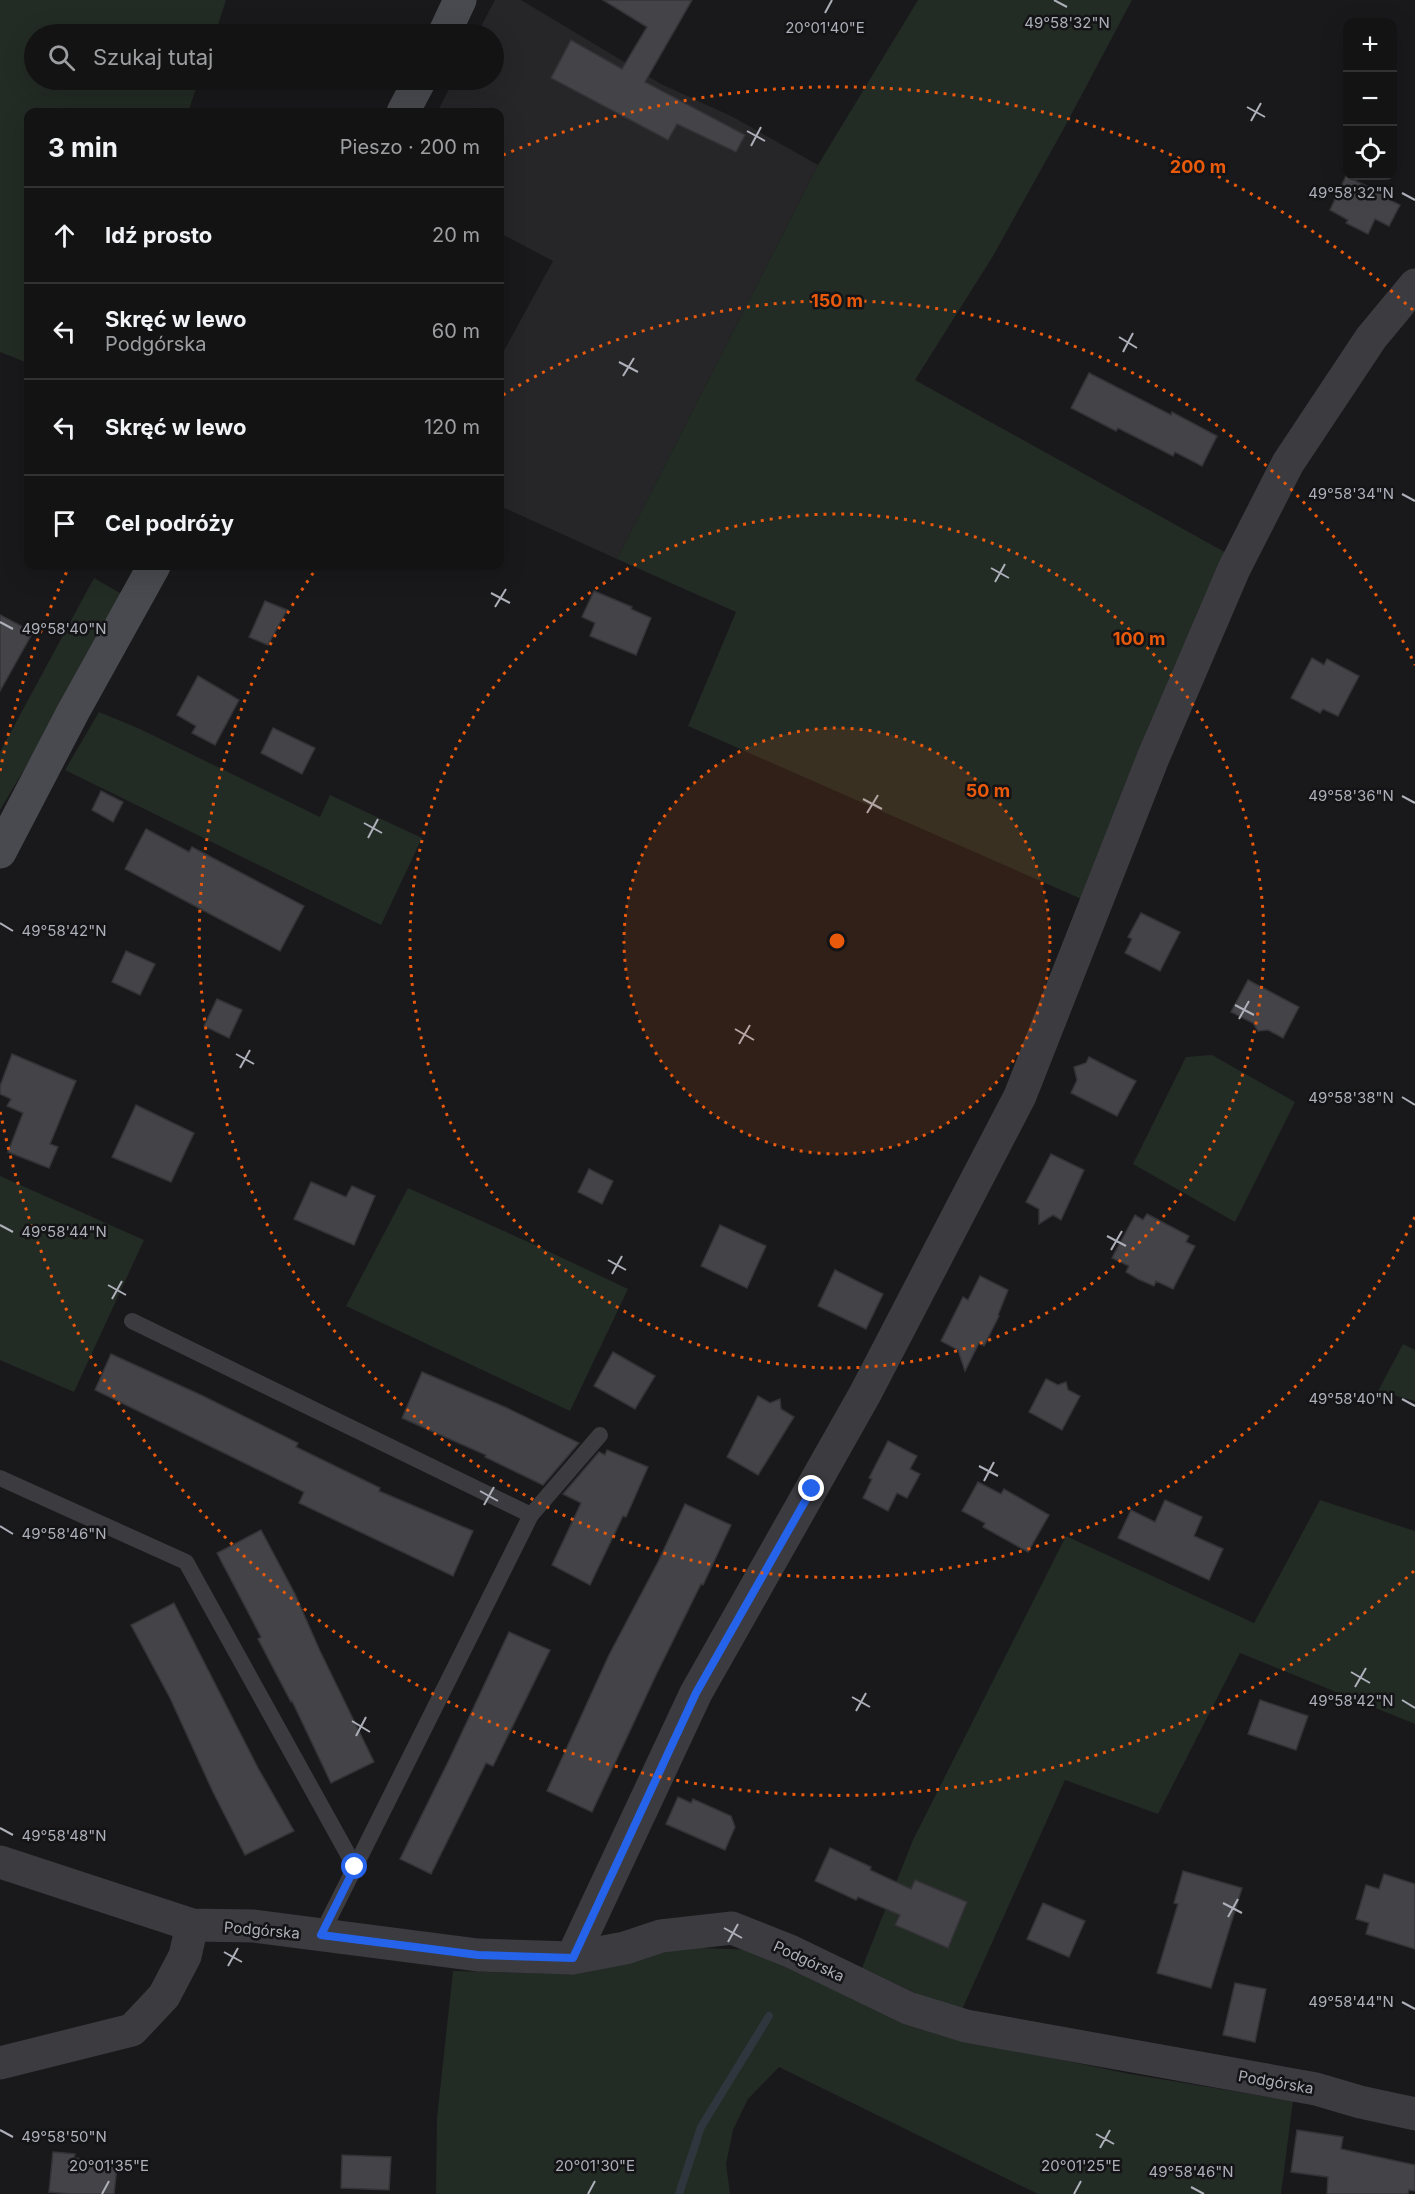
<!DOCTYPE html>
<html lang="pl">
<head>
<meta charset="utf-8">
<style>
	:root { --surface:#131314; --page:#202022; --text:#f1f3f6; --muted:#9d9ea0; --line:#323234 }
	body { margin:0; font-family:Inter,sans-serif; background:var(--page); color:var(--text) }
	.controls { position:absolute; right:18px; top:18px; display:grid; overflow:hidden; border-radius:12px; box-shadow:0 6px 24px #0002 }
	.controls button { width:54px; height:54px; display:grid; place-items:center; padding:0; border:0; border-bottom:2px solid var(--line); background:var(--surface); color:var(--text); font:30px sans-serif }
	.stop { position:absolute; width:18px; height:18px; margin:-14px; border:4px solid #2563eb; border-radius:50%; background:#fff }
	.stop.end { background:#2563eb; border-color:#fff; box-shadow:0 2px 6px #0008 }
	.list { margin:0; padding:0; list-style:none }
	h2 { display:flex; justify-content:space-between; align-items:center; height:78px; margin:0; padding:0 24px; font-size:26px }
	h2 small { font-size:20px; font-weight:400; color:var(--muted) }
	.list li { display:grid; grid-template-columns:39px 1fr auto; gap:18px; align-items:center; box-sizing:border-box; height:96px; padding:0 24px; border-top:2px solid var(--line) }
	.list b { display:block; font-size:22px; white-space:nowrap }
	.list p { margin:0; font-size:20px; white-space:nowrap; color:var(--muted) }
	.list em { font-size:20px; font-style:normal; color:var(--muted) }
	.icon { flex:none; width:33px; height:33px; fill:none; stroke:currentColor; stroke-width:2; stroke-linecap:round; stroke-linejoin:round }
	.map { position:relative; flex:none; width:1415px; height:2194px; overflow:hidden }
	.search { position:absolute; background:var(--surface); box-shadow:0 6px 24px #0002; left:24px; top:24px; width:480px; height:66px; display:flex; align-items:center; gap:15px; box-sizing:border-box; padding:0 21px; border-radius:33px; color:var(--muted); font-size:22px }
	.panel { position:absolute; background:var(--surface); box-shadow:0 6px 24px #0002; left:24px; top:108px; width:480px; height:462px; border-radius:12px }
	.map>svg:first-child { display:block }
	.built { fill:#262528 }
	.green { fill:#232b25 }
	.lines { fill:none; stroke-linecap:round; stroke-linejoin:round }
	.stream { stroke:#30363e; stroke-width:8 }
	.building { fill:#444448; stroke:#343337; stroke-width:1.5 }
	.lane { stroke:#3b3b40; stroke-width:16 }
	.street { stroke:#3b3b40; stroke-width:33 }
	.secondary { stroke:#494a4f; stroke-width:33 }
	.route { stroke:#2563eb; stroke-width:8 }
	.ticks { fill:none; stroke:#adafb9; stroke-width:2 }
	.ring { fill:none; stroke:#e8590c; stroke-width:3; stroke-dasharray:3 6 }
	.labels { text-anchor:middle; dominant-baseline:central; stroke-width:5; stroke-linejoin:round; paint-order:stroke }
	.street-label { font-size:15px; fill:#adafb9; stroke:#141416 }
	.ticks-label { font-size:15px; text-anchor:middle; fill:#adafb9; stroke:#141416; stroke-width:5; stroke-linejoin:round; paint-order:stroke }
	.centre { fill:#e8590c; stroke:#141416; stroke-width:3 }
	.ring-label { font-size:18px; text-anchor:middle; font-weight:bold; fill:#e8590c; stroke:#141416; stroke-width:5; stroke-linejoin:round; paint-order:stroke }
</style>
</head>
<body>
<div class="map">
<svg width="1415" height="2194" viewBox="0 0 1415 2194">
	<rect width="100%" height="100%" fill="#19191b"/>
	<polygon class="built" points="495,0 521,0 661,84 733,117 818,165 617,559 500,506 500,358 553,261 500,233 500,112 437,112 454,80 494,80 494,34 477,34"/>
	<g class="green">
		<polygon points="0,0 226,0 215,34 34,34 34,80 199,80 188,112 28,112 28,363 0,352"/>
		<polygon points="918,0 1132,0 1063,130 993,256 915,380 1230,555 1086,901 688,726 736,612 617,559 818,165"/>
		<polygon points="94,578 127,597 0,810 0,752"/>
		<polygon points="99,712 140,729 320,817 330,795 422,838 381,925 65,770"/>
		<polygon points="1212,1055 1295,1102 1235,1222 1133,1164 1186,1057"/>
		<polygon points="0,1176 144,1240 74,1392 0,1360"/>
		<polygon points="408,1188 535,1245 628,1289 570,1411 346,1306"/>
		<polygon points="1403,1344 1415,1350 1415,1401 1378,1391"/>
		<polygon points="1320,1500 1415,1531 1415,1724 1240,1653 1158,1814 1065,1780 960,2014 862,1968 913,1840 1066,1536 1254,1623"/>
		<polygon points="678,1947 753,1950 950,2037 1130,2074 1293,2101 1281,2194 1038,2194 779,2067 748,2099 733,2130 726,2164 730,2194 436,2194 437,2118 453,1971 566,1974"/>
	</g>
	<g class="lines">
		<polyline class="stream" points="679,2194 701,2127 769,2016"/>
	</g>
	<g class="building">
		<polygon points="603,0 692,0 645,82 745,135 736,152 677,124 668,140 551,78 571,40 622,69 647,27"/>
		<polygon points="1346,176 1387,196 1386,198 1400,205 1389,226 1375,219 1368,234 1346,223 1348,220 1330,210"/>
		<polygon points="1089,373 1171,415 1172,412 1217,436 1202,466 1175,452 1173,456 1118,428 1116,431 1071,408"/>
		<polygon points="594,591 632,607 631,609 651,618 636,655 590,636 595,623 582,617"/>
		<polygon points="265,601 287,610 268,645 249,637"/>
		<polygon points="0,615 33,632 0,691"/>
		<polygon points="1312,658 1324,665 1327,659 1359,676 1338,716 1323,709 1320,713 1291,698"/>
		<polygon points="198,676 239,700 215,745 192,733 196,726 177,715"/>
		<polygon points="273,728 315,748 302,774 261,753"/>
		<polygon points="101,791 123,802 113,822 92,810"/>
		<polygon points="146,829 189,852 192,847 304,906 280,951 125,869"/>
		<polygon points="1141,913 1180,932 1160,971 1125,953 1132,939 1128,937"/>
		<polygon points="126,951 155,964 140,995 112,982"/>
		<polygon points="1248,980 1299,1007 1283,1038 1268,1030 1258,1031 1253,1023 1231,1012"/>
		<polygon points="217,999 242,1010 229,1038 204,1026"/>
		<polygon points="12,1054 76,1081 50,1144 58,1147 49,1168 8,1152 23,1113 7,1106 11,1099 0,1094 0,1086"/>
		<polygon points="1089,1057 1136,1081 1117,1116 1071,1093 1077,1080 1074,1067 1086,1063"/>
		<polygon points="136,1105 194,1133 171,1182 112,1157"/>
		<polygon points="1051,1154 1084,1170 1061,1220 1053,1215 1039,1224 1039,1209 1026,1202"/>
		<polygon points="589,1169 613,1181 602,1204 578,1192"/>
		<polygon points="311,1182 346,1197 352,1186 375,1196 354,1245 294,1219"/>
		<polygon points="1147,1214 1189,1236 1186,1242 1195,1246 1173,1289 1156,1281 1154,1286 1138,1279 1126,1272 1129,1266 1112,1258 1135,1215 1143,1220"/>
		<polygon points="720,1225 766,1246 747,1288 701,1266"/>
		<polygon points="835,1270 883,1294 866,1329 818,1306"/>
		<polygon points="980,1276 1008,1290 998,1315 999,1316 984,1346 979,1343 965,1371 958,1350 941,1341 963,1297 968,1300"/>
		<polygon points="613,1352 655,1376 635,1409 594,1386"/>
		<polygon points="111,1354 203,1396 298,1443 296,1447 380,1488 379,1491 473,1531 453,1576 299,1503 304,1492 95,1390"/>
		<polygon points="422,1372 507,1408 579,1443 543,1485 485,1457 486,1455 402,1418"/>
		<polygon points="1046,1379 1058,1385 1066,1382 1068,1390 1080,1396 1062,1430 1029,1412"/>
		<polygon points="758,1396 770,1403 780,1399 781,1409 794,1417 758,1475 727,1457"/>
		<polygon points="888,1441 917,1456 910,1469 920,1474 907,1498 897,1493 888,1511 863,1498 872,1479 869,1478"/>
		<polygon points="607,1450 648,1467 626,1517 623,1516 590,1585 552,1565 581,1503 563,1494 599,1452 605,1455"/>
		<polygon points="978,1482 1001,1494 1004,1489 1049,1515 1028,1552 983,1527 985,1523 962,1511"/>
		<polygon points="1165,1500 1202,1517 1194,1536 1223,1549 1209,1580 1118,1538 1131,1510 1155,1522"/>
		<polygon points="685,1504 731,1525 703,1585 701,1584 656,1675 592,1812 547,1791 609,1655 658,1562"/>
		<polygon points="261,1530 295,1594 320,1651 374,1762 331,1783 292,1701 291,1702 258,1639 261,1637 217,1553"/>
		<polygon points="174,1603 258,1768 294,1831 245,1855 213,1792 170,1698 131,1625"/>
		<polygon points="509,1632 550,1650 493,1766 486,1763 431,1874 400,1859 449,1760"/>
		<polygon points="1260,1700 1308,1716 1296,1750 1248,1734"/>
		<polygon points="678,1797 691,1803 693,1799 731,1816 735,1827 725,1850 666,1824"/>
		<polygon points="830,1848 871,1867 870,1870 911,1889 915,1880 967,1902 948,1948 895,1925 900,1915 858,1897 856,1900 815,1881"/>
		<polygon points="1183,1871 1242,1888 1211,1988 1157,1973 1178,1904 1174,1903"/>
		<polygon points="1384,1874 1415,1884 1415,1949 1366,1934 1369,1923 1356,1919 1366,1885 1379,1889"/>
		<polygon points="1043,1903 1085,1921 1069,1957 1027,1939"/>
		<polygon points="1235,1983 1266,1989 1255,2042 1223,2035"/>
		<polygon points="1297,2130 1343,2137 1341,2149 1415,2165 1415,2191 1409,2190 1408,2194 1327,2194 1328,2177 1291,2172"/>
		<polygon points="53,2152 75,2154 74,2158 100,2161 99,2165 117,2167 114,2194 70,2194 49,2192"/>
		<polygon points="342,2155 391,2157 389,2190 341,2188"/>
	</g>
	<g class="lines">
		<g class="lane">
			<polyline points="132,1321 531,1515 321,1935"/>
			<polyline points="0,1478 186,1562 355,1867"/>
			<polyline points="531,1515 600,1435"/>
		</g>
		<g class="street">
			<polyline points="0,1862 192,1925 254,1926 478,1955 572,1958 625,1948 661,1936 732,1928 790,1951 908,2008 966,2026 1316,2089 1360,2102 1415,2114"/>
			<polyline points="572,1958 696,1693 865,1394 1020,1096 1153,758 1234,569 1288,463 1371,338 1415,285"/>
			<polyline points="0,2063 132,2030 164,1996 185,1956 192,1925"/>
		</g>
		<g class="secondary">
			<polyline points="444,34 460,0"/>
			<polyline points="403,112 420,80"/>
			<polyline points="0,852 73,712 154,566"/>
		</g>
	</g>
	<g class="lines">
		<polyline class="route" points="355,1867 321,1935 478,1955 573,1958 696,1693 812,1489"/>
	</g>
	<path class="ticks" d="M1054,0L1067,7M825,13L832,0M1247,107L1265,117M1251,121L1261,103M747,131L765,141M751,146L761,127M1402,193L1415,200M1119,337L1137,348M1123,352L1133,333M619,362L638,372M623,376L634,358M1402,494L1415,501M991,568L1009,578M995,582L1005,564M491,593L510,603M495,607L506,589M0,622L13,629M1402,796L1415,803M863,799L882,809M867,813L878,795M364,823L382,833M368,838L378,819M0,923L13,931M1235,1005L1254,1015M1239,1019L1249,1001M735,1029L754,1040M739,1044L750,1025M236,1054L254,1064M240,1068L250,1050M1402,1097L1415,1105M0,1225L13,1232M1107,1236L1126,1246M1111,1250L1122,1231M608,1260L626,1270M612,1274L622,1256M108,1285L126,1295M112,1299L122,1281M1402,1399L1415,1406M979,1466L998,1476M984,1481L994,1462M480,1491L498,1501M484,1505L494,1487M0,1526L13,1534M1351,1672L1370,1683M1355,1687L1366,1668M852,1697L870,1707M1402,1700L1415,1708M856,1711L866,1693M352,1721L370,1732M356,1736L366,1717M0,1828L13,1835M1223,1903L1242,1913M1228,1917L1238,1899M724,1928L742,1938M728,1942L738,1924M224,1952L242,1962M228,1966L238,1948M1402,2002L1415,2009M0,2130L13,2137M1096,2134L1114,2144M1100,2148L1110,2130M1191,2187L1204,2194M102,2194L109,2181M588,2194L595,2181M1074,2194L1081,2181"/>
	<circle cx="837" cy="941" r="213" fill="#e8590c" fill-opacity=".12"/>
	<g class="ring">
		<circle cx="837" cy="941" r="213"/>
		<circle cx="837" cy="941" r="427"/>
		<path d="M1415 1217A640 640 0 1 1 316 569M503 395A640 640 0 0 1 1415 665"/>
		<path d="M1414 1571A854 854 0 0 1 0 1111M0 771A854 854 0 0 1 69 567M503 155A854 854 0 0 1 1414 311"/>
	</g>
	<g class="labels">
		<g class="street-label">
			<text transform="translate(262 1930) rotate(5)">Podgórska</text>
			<text transform="translate(809 1961) rotate(25)">Podgórska</text>
			<text transform="translate(1276 2082) rotate(10)">Podgórska</text>
		</g>
	</g>
	<g class="ticks-label">
		<text x="1067" y="28">49°58'32"N</text>
		<text x="825" y="33">20°01'40"E</text>
		<text x="1351" y="198">49°58'32"N</text>
		<text x="1351" y="499">49°58'34"N</text>
		<text x="64" y="634">49°58'40"N</text>
		<text x="1351" y="801">49°58'36"N</text>
		<text x="64" y="936">49°58'42"N</text>
		<text x="1351" y="1103">49°58'38"N</text>
		<text x="64" y="1237">49°58'44"N</text>
		<text x="1351" y="1404">49°58'40"N</text>
		<text x="64" y="1539">49°58'46"N</text>
		<text x="1351" y="1706">49°58'42"N</text>
		<text x="64" y="1841">49°58'48"N</text>
		<text x="1351" y="2007">49°58'44"N</text>
		<text x="64" y="2142">49°58'50"N</text>
		<text x="109" y="2171">20°01'35"E</text>
		<text x="595" y="2171">20°01'30"E</text>
		<text x="1081" y="2171">20°01'25"E</text>
		<text x="1191" y="2177">49°58'46"N</text>
	</g>
	<circle cx="837" cy="941" r="9" class="centre"/>
	<g class="ring-label">
		<text x="1198" y="173">200 m</text>
		<text x="837" y="307">150 m</text>
		<text x="1139" y="645">100 m</text>
		<text x="988" y="797">50 m</text>
	</g>
</svg>
<div class="controls">
<button>+</button>
<button>−</button>
<button><svg class="icon" aria-label="locate" viewBox="0 0 24 24"><circle cx="12" cy="12" r="6"/><path d="M12 2v4M12 18v4M2 12h4M18 12h4"/></svg></button>
</div>
<div class="stop" style="left:355px;top:1867px"></div>
<div class="stop end" style="left:812px;top:1489px"></div>
<div class="search"><svg class="icon" aria-label="search" viewBox="0 0 24 24"><circle cx="10" cy="10" r="6"/><path d="M15 15l6 6"/></svg>Szukaj tutaj</div>
<section class="panel">
<h2>3 min<small>Pieszo · 200 m</small></h2>
<ul class="list">
<li><svg class="icon" aria-label="ahead" viewBox="0 0 24 24"><path d="M12 20V5M6 11l6-6 6 6"/></svg><div><b>Idź prosto</b></div><em>20 m</em></li>
<li><svg class="icon" aria-label="left" viewBox="0 0 24 24"><path d="M17 20v-9H6M10 6l-5 5 5 5"/></svg><div><b>Skręć w lewo</b><p>Podgórska</p></div><em>60 m</em></li>
<li><svg class="icon" aria-label="left" viewBox="0 0 24 24"><path d="M17 20v-9H6M10 6l-5 5 5 5"/></svg><div><b>Skręć w lewo</b></div><em>120 m</em></li>
<li><svg class="icon" aria-label="arrive" viewBox="0 0 24 24"><path d="M6 21V4h12l-3 4 3 4H6"/></svg><div><b>Cel podróży</b></div></li>
</ul>
</section>
</div>
</body>
</html>
